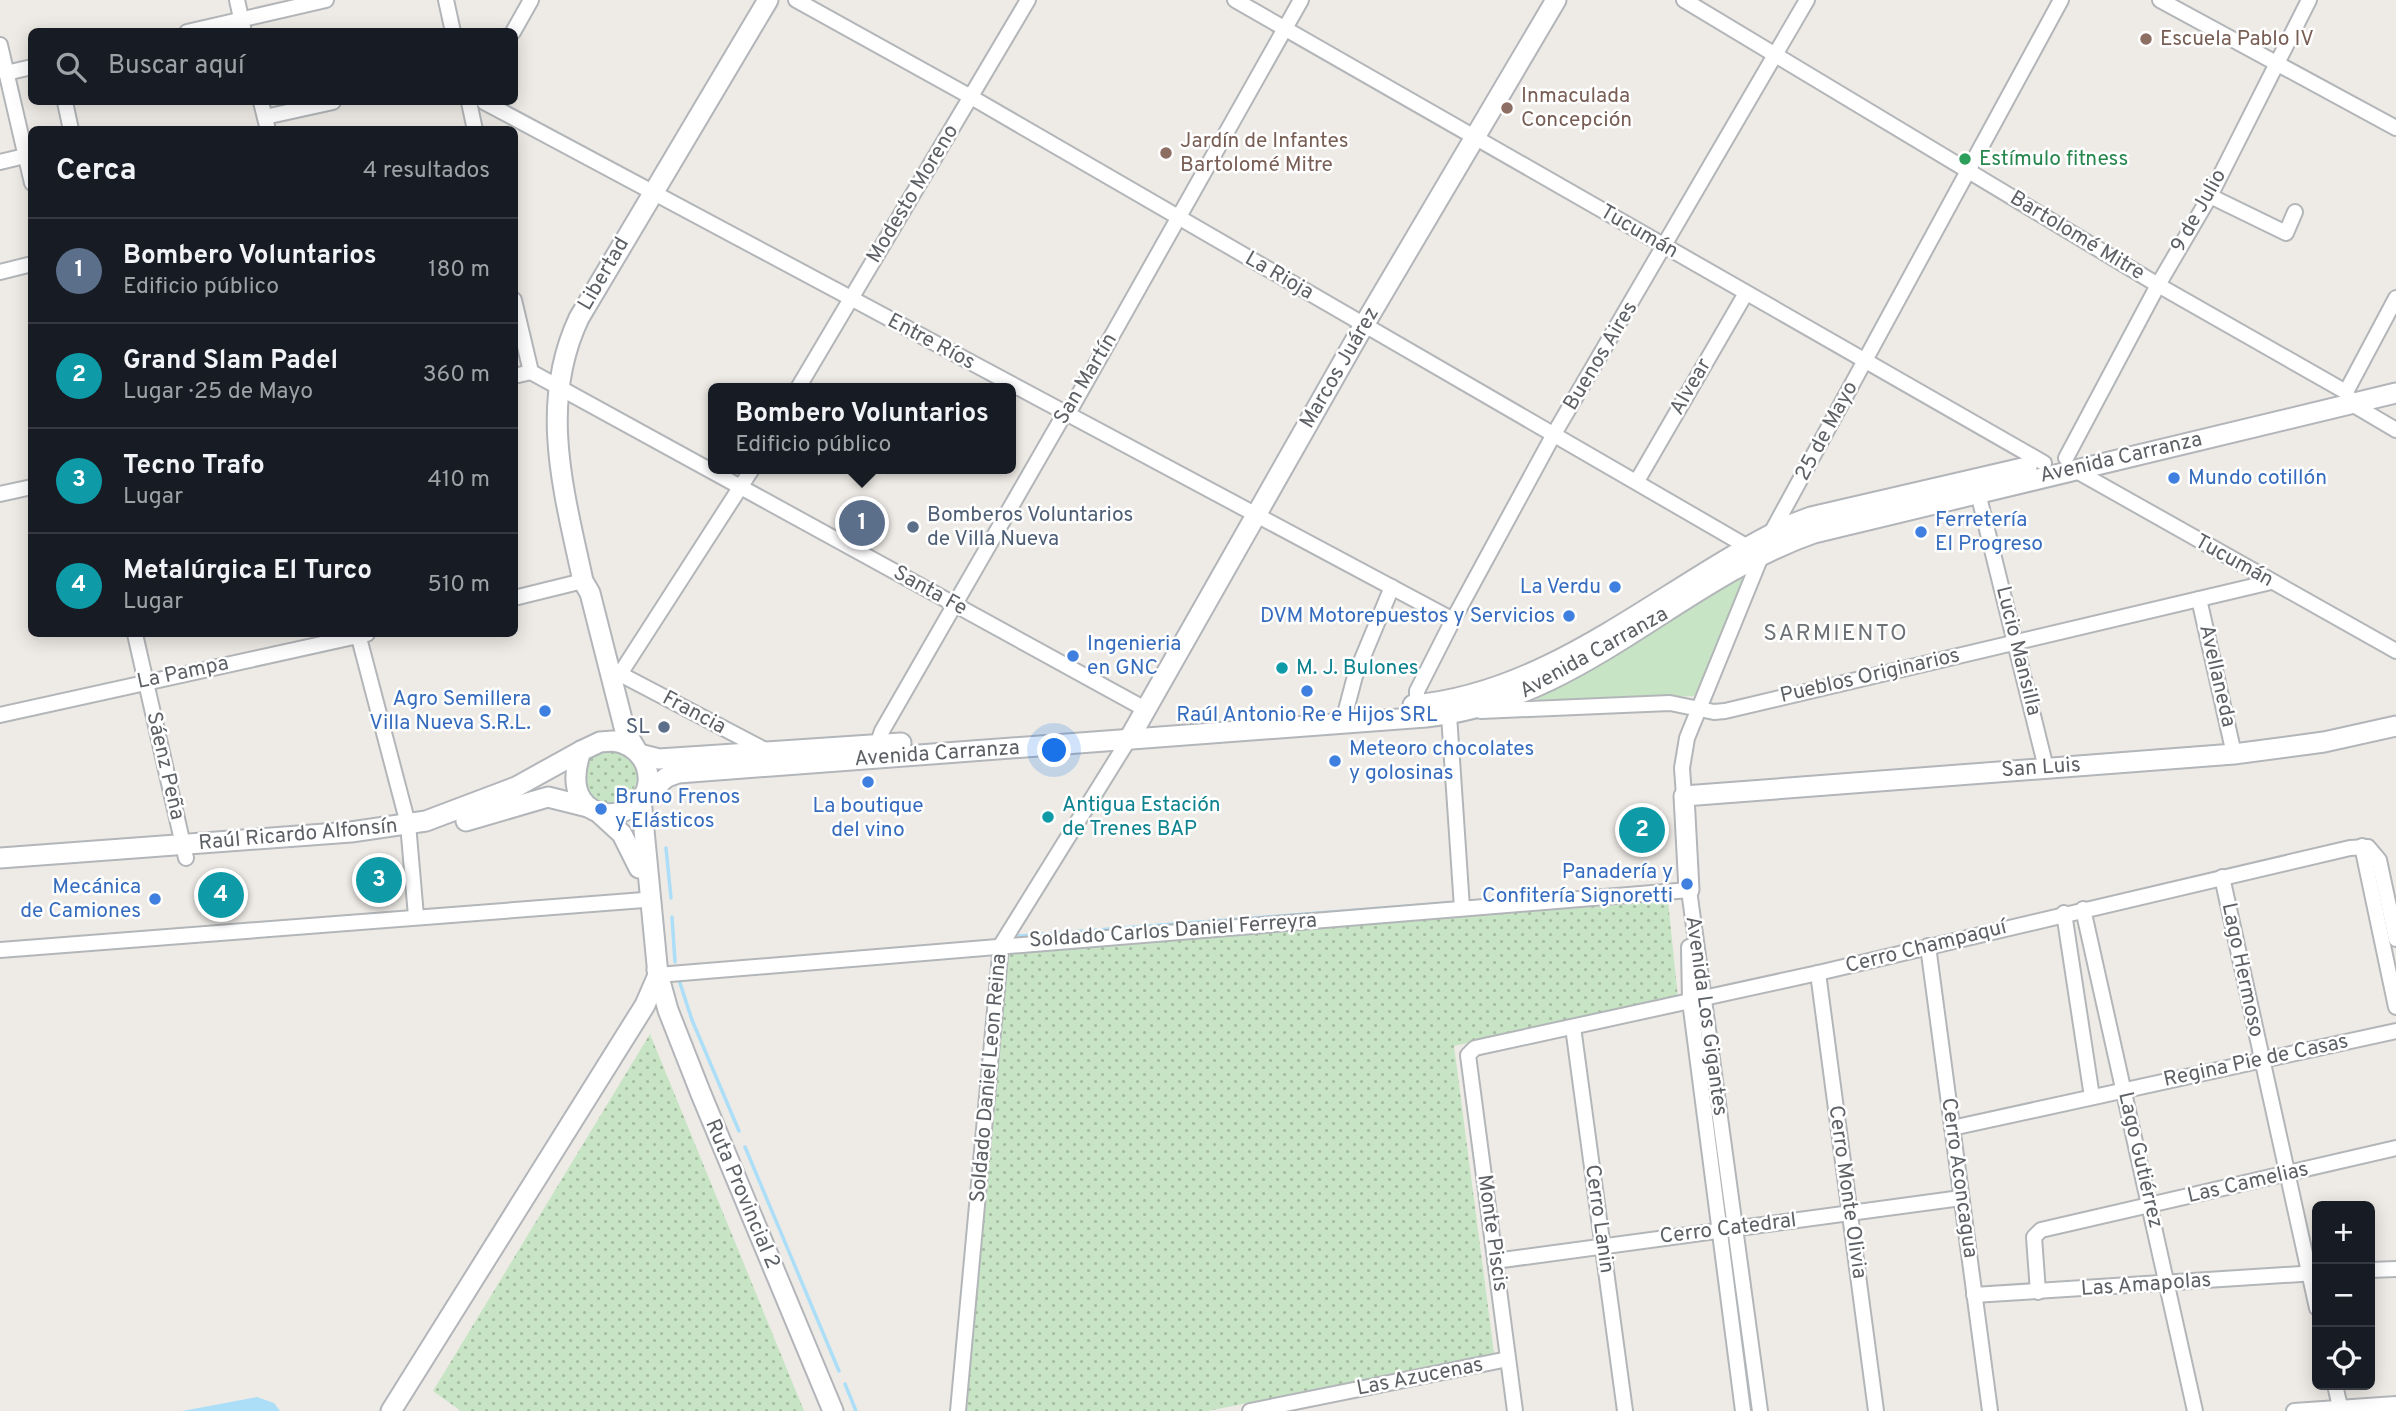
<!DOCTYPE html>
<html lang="es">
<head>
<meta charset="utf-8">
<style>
	:root { --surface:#171b24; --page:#242831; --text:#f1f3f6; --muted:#9ea1a6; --line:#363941; --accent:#db3f41 }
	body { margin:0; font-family:Overpass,sans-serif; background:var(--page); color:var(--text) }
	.controls { position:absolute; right:21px; bottom:21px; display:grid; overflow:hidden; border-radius:10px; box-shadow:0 4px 18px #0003 }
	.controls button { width:63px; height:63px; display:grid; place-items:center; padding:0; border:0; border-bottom:2px solid var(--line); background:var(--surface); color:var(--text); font:35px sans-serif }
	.you { position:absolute; left:1055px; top:751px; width:24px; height:24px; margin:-18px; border:5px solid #fff; border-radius:50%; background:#1a73e8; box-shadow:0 0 0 10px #1a73e833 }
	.badge { display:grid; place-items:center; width:46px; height:46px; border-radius:50%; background:var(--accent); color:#fff; font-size:23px; font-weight:700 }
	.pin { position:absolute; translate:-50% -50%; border:4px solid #fff; box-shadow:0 2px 7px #0006 }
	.popup { position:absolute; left:708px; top:383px; width:308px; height:91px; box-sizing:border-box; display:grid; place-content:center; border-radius:10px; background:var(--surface); filter:drop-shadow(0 2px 5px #0005); font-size:23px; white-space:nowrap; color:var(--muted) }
	.popup b { font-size:26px; color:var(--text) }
	.popup::after { content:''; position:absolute; left:50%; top:100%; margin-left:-14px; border:14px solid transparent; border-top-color:var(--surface) }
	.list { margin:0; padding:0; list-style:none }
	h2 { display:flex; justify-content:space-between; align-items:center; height:91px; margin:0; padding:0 28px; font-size:30px }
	h2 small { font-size:23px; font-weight:400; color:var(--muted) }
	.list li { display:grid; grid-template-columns:46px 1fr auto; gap:21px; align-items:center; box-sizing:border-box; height:105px; padding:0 28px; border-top:2px solid var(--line) }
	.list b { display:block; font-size:26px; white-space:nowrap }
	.list p { margin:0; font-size:23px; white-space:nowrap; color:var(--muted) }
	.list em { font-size:23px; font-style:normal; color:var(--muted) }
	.icon { flex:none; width:38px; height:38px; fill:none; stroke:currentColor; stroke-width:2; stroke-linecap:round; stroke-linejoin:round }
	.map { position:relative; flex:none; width:2396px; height:1411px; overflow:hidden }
	.search { position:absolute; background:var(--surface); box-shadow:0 4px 18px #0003; left:28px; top:28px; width:490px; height:77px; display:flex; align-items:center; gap:18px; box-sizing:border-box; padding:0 24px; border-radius:10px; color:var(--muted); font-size:26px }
	.panel { position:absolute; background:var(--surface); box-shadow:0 4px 18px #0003; left:28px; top:126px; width:490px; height:511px; border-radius:10px }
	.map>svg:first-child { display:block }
	.grass { fill:url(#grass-dots) }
	.park { fill:#c7e4c4 }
	.water { fill:#acdef8 }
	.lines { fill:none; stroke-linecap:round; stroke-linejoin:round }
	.stream { stroke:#acdef8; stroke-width:3.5 }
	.street-casing { stroke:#b3b6b9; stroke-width:18 }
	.secondary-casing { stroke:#b2b5b9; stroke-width:23 }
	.street { stroke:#fff; stroke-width:14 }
	.secondary { stroke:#fff; stroke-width:19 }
	.education-dot { fill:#8d6e63; stroke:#fff; stroke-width:2.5 }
	.leisure-dot { fill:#2e9e5b; stroke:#fff; stroke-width:2.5 }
	.shop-dot { fill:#3f7fe0; stroke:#fff; stroke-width:2.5 }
	.service-dot { fill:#5c6f8a; stroke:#fff; stroke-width:2.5 }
	.culture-dot { fill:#0f9aa8; stroke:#fff; stroke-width:2.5 }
	.labels { text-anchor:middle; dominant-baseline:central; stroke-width:5; stroke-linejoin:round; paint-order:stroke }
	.education-label { font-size:21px; fill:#785e54; stroke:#fff; text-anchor:start }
	.leisure-label { font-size:21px; fill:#27864d; stroke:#fff; text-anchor:start }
	.street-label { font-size:21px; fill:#5d6165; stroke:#fff }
	.shop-label { font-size:21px; fill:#366cbe; stroke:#fff; text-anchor:start }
	.service-label { font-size:21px; fill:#4e5e75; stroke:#fff; text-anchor:start }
	.culture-label { font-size:21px; fill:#0d838f; stroke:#fff; text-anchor:start }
	.neighbourhood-label { font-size:23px; letter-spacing:2px; fill:#6e7377; stroke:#fff }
</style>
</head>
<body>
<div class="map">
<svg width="2396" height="1411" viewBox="0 0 2396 1411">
	<defs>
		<pattern id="grass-dots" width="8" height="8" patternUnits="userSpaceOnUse" patternTransform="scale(1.75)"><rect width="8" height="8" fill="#c7e4c4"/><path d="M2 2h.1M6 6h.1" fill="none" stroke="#a5bca3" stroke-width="1.8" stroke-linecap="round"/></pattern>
	</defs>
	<rect width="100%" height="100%" fill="#eeebe6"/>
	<g class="grass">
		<circle cx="610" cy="776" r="27"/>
		<polygon points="1668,901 1678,998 1454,1046 1494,1353 1208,1411 964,1411 1005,953"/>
		<polygon points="650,1034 804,1411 461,1411 433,1391"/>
	</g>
	<polygon class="park" points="1745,571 1749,572 1700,696 1537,701 1538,695 1569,681"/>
	<polygon class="water" points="257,1397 274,1403 280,1411 182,1411"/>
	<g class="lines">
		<g class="stream">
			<polyline points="666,848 671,898"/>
			<polyline points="672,917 675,962"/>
			<polyline points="1019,936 1449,903"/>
			<polyline points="679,980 692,1020 739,1131"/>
			<polyline points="745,1147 839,1371"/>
			<polyline points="845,1384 856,1411"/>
		</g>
		<g class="street-casing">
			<g id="street">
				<polyline points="237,0 244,32"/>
				<polyline points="446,0 453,32"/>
				<polyline points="796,0 971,97 1753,550"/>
				<polyline points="1235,0 2044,463"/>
				<polyline points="1684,0 2158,285 2346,392 2352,404 2396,430"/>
				<polyline points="2160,0 2396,128"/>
				<polyline points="187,32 326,0"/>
				<polyline points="513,32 531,0"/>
				<polyline points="0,45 32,183"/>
				<polyline points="6,73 32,67"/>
				<polyline points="65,102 71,130"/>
				<polyline points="261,102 268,130"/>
				<polyline points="469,102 475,130"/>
				<polyline points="484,102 1453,620"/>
				<polyline points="265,117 333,102"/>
				<polyline points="0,162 25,156"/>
				<polyline points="2210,196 2286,233 2295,212"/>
				<polyline points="0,272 32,264"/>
				<polyline points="514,300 531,372"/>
				<polyline points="531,372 1145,709"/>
				<polyline points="514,376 531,372"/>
				<polyline points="798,388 1028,0"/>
				<polyline points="2346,392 2396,298"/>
				<polyline points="2066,458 2158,285 2210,196 2309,0"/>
				<polyline points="2073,469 2396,651"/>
				<polyline points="1637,481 1746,293"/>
				<polyline points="1978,493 2046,768"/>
				<polyline points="0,494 32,487"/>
				<polyline points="1770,535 2061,0"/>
				<polyline points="514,598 583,581"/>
				<polyline points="2199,599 2234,754"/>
				<polyline points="135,634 186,858"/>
				<polyline points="358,634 408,824 416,916"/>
				<polyline points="620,674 767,751"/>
				<polyline points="611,675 620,674 752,469"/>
				<polyline points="1346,710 1355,676 1392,587"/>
				<polyline points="1421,710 1417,704 1417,691 1453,620 1554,434 1807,0"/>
				<polyline points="1481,711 1670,703 1714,712 1725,711 2271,582"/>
				<polyline points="0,715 367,634"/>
				<polyline points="1449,715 1462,908"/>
				<polyline points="874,753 882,731 1062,418 1069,412 1301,0"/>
				<polyline points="1684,796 1682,768 1687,738 1762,554"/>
				<polyline points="2362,846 2396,1007"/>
				<polyline points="2222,877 2317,1308"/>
				<polyline points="1689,890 1760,1411"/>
				<polyline points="2083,909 2195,1411"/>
				<polyline points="2064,913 2092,1097"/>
				<polyline points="1928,946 1990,1411"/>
				<polyline points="1689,947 1690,1001 1743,1411"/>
				<polyline points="0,950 644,900"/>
				<polyline points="1818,973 1876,1411"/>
				<polyline points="658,975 1689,890"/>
				<polyline points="1573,1027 1625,1411"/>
				<polyline points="1952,1128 2396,1031"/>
				<polyline points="1495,1261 1961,1198"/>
				<polyline points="2370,1270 2396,1269"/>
				<polyline points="2038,1292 2034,1237 2041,1230 2396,1148"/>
				<polyline points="1974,1295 2316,1273"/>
				<polyline points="2335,1385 2341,1411"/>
				<polyline points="958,1411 1001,945 1129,739"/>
				<polyline points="1250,1411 1508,1359"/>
				<polyline points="1515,1411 1468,1055 1475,1048 1818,973 2350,848 2368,847 2379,860 2396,939"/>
				<polyline points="2294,1411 2396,1404"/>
			</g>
		</g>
		<g class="secondary-casing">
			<g id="secondary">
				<path d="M1413,705C1554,693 1665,585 1790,525L1811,517L2027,467"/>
				<polyline points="1129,739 1364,325 1556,0"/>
				<path d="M613,741C628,743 640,751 646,766C665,825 551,839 581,751L600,742Z"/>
				<path d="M637,751L625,731L590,593L583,581C564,492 538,405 579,318L768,0"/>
				<polyline points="639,754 659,759 901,743"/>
				<path d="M642,797L667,777L678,773L1426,717C1580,701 1676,581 1814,533L2396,393"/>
				<polyline points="598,812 622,834 639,868"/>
				<polyline points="466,821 548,797 588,807"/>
				<polyline points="0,858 351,832 426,821 516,787 581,751"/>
				<polyline points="1689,890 1684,796 2234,754 2324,742 2396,726"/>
				<polyline points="657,970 668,1010 701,1094 833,1411"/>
				<polyline points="391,1411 645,1005 658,975 641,799"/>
			</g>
		</g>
		<use href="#street" class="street"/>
		<use href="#secondary" class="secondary"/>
	</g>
	<g class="education-dot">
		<circle cx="2146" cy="39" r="7"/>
		<circle cx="1507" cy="108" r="7"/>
		<circle cx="1166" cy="153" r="7"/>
	</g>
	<circle class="leisure-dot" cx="1965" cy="159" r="7"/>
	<g class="shop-dot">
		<circle cx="2174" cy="478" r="7"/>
		<circle cx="1921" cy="532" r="7"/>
		<circle cx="1615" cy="587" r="7"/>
		<circle cx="1569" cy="616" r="7"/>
		<circle cx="1073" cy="656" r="7"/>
		<circle cx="1307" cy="691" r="7"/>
		<circle cx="545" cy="711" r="7"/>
		<circle cx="1335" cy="761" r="7"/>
		<circle cx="868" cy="782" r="7"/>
		<circle cx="601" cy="809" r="7"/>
		<circle cx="1687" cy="884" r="7"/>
		<circle cx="155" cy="899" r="7"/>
	</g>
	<g class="service-dot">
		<circle cx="913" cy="527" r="7"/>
		<circle cx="664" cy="727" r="7"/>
	</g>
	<g class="culture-dot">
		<circle cx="1282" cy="668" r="7"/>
		<circle cx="1048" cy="817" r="7"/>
	</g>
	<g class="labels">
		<g class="education-label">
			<text x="2160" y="39">Escuela Pablo IV</text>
			<text x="1521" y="96">Inmaculada<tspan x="1521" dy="24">Concepción</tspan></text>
			<text x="1180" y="141">Jardín de Infantes<tspan x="1180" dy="24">Bartolomé Mitre</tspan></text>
		</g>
		<g class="leisure-label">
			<text x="1979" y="159">Estímulo fitness</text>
		</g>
		<g class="street-label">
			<text transform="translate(913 194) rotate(-59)">Modesto Moreno</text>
			<text transform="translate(2199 211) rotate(-61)">9 de Julio</text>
			<text transform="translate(1639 232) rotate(30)">Tucumán</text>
			<text transform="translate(2077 236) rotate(31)">Bartolomé Mitre</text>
			<text transform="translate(604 274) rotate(-60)">Libertad</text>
			<text transform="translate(1279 276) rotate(30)">La Rioja</text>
			<text transform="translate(931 342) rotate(28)">Entre Ríos</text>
			<text transform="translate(1601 356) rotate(-59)">Buenos Aires</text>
			<text transform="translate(1340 368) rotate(-60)">Marcos Juárez</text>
			<text transform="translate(1086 379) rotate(-59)">San Martín</text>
			<text transform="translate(1691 387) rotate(-60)">Alvear</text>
			<text transform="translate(1827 431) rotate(-62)">25 de Mayo</text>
			<text transform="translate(2121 458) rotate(-13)">Avenida Carranza</text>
			<text transform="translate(2234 561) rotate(29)">Tucumán</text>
			<text transform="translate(930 591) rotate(29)">Santa Fe</text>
			<text transform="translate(2018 651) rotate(76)">Lucio Mansilla</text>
			<text transform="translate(1594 653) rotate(-29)">Avenida Carranza</text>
			<text transform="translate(183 673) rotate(-12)">La Pampa</text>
			<text transform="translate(1870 676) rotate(-13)">Pueblos Originarios</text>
			<text transform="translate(2217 676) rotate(77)">Avellaneda</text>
			<text transform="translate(694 713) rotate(28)">Francia</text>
			<text transform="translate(937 754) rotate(-4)">Avenida Carranza</text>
			<text transform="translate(165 766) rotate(77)">Sáenz Peña</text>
			<text transform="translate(2041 768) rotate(-4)">San Luis</text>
			<text transform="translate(298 835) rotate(-5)">Raúl Ricardo Alfonsín</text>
			<text transform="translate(1173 931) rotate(-4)">Soldado Carlos Daniel Ferreyra</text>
			<text transform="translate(1926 947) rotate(-14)">Cerro Champaquí</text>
			<text transform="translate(2242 970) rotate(78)">Lago Hermoso</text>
			<text transform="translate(1706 1016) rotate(82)">Avenida Los Gigantes</text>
			<text transform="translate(2256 1061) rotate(-12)">Regina Pie de Casas</text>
			<text transform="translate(989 1078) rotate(-85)">Soldado Daniel Leon Reina</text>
			<text transform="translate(2140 1160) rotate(77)">Lago Gutiérrez</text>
			<text transform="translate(1959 1178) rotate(82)">Cerro Aconcagua</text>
			<text transform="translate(2248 1183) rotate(-13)">Las Camelias</text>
			<text transform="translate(1847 1192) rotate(82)">Cerro Monte Olivia</text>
			<text transform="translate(742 1194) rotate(67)">Ruta Provincial 2</text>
			<text transform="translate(1599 1219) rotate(82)">Cerro Lanin</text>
			<text transform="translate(1728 1229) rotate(-7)">Cerro Catedral</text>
			<text transform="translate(1492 1233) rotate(82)">Monte Piscis</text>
			<text transform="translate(2146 1285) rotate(-4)">Las Amapolas</text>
			<text transform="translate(1420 1377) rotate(-11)">Las Azucenas</text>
		</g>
		<g class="shop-label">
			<text x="2188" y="478">Mundo cotillón</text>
			<text x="1935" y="520">Ferretería<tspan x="1935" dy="24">El Progreso</tspan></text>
			<text x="1601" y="587" text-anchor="end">La Verdu</text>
			<text x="1555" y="616" text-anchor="end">DVM Motorepuestos y Servicios</text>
			<text x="1087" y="644">Ingenieria<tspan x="1087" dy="24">en GNC</tspan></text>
			<text x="531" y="699" text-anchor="end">Agro Semillera<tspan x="531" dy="24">Villa Nueva S.R.L.</tspan></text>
			<text x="1307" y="715" text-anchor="middle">Raúl Antonio Re e Hijos SRL</text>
			<text x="1349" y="749">Meteoro chocolates<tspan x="1349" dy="24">y golosinas</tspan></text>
			<text x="615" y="797">Bruno Frenos<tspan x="615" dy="24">y Elásticos</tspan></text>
			<text x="868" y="806" text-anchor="middle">La boutique<tspan x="868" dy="24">del vino</tspan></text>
			<text x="1673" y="872" text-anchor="end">Panadería y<tspan x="1673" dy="24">Confitería Signoretti</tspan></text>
			<text x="141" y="887" text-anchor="end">Mecánica<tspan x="141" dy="24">de Camiones</tspan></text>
		</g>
		<g class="service-label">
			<text x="927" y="515">Bomberos Voluntarios<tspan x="927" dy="24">de Villa Nueva</tspan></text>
			<text x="650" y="727" text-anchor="end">SL</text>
		</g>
		<g class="culture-label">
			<text x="1296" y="668">M. J. Bulones</text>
			<text x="1062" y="805">Antigua Estación<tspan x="1062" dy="24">de Trenes BAP</tspan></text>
		</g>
		<g class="neighbourhood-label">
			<text x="1836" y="634">SARMIENTO</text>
		</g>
	</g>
</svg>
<div class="controls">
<button>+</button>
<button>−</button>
<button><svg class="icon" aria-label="locate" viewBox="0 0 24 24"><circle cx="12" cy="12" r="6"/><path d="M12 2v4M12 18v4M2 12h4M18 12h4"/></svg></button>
</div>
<div class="you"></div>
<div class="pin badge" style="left:862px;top:523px;background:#5c6f8a">1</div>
<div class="popup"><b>Bombero Voluntarios</b>Edificio público</div>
<div class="pin badge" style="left:1642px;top:830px;background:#0f9aa8">2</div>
<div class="pin badge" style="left:379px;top:880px;background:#0f9aa8">3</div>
<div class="pin badge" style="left:221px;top:895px;background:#0f9aa8">4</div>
<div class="search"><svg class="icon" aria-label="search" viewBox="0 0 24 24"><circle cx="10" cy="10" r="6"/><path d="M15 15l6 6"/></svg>Buscar aquí</div>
<section class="panel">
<h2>Cerca<small>4 resultados</small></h2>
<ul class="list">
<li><span class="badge" style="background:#5c6f8a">1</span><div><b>Bombero Voluntarios</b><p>Edificio público</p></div><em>180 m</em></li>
<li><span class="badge" style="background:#0f9aa8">2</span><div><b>Grand Slam Padel</b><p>Lugar · 25 de Mayo</p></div><em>360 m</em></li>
<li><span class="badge" style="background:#0f9aa8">3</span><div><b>Tecno Trafo</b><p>Lugar</p></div><em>410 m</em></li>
<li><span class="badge" style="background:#0f9aa8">4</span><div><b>Metalúrgica El Turco</b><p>Lugar</p></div><em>510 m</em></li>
</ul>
</section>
</div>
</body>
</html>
